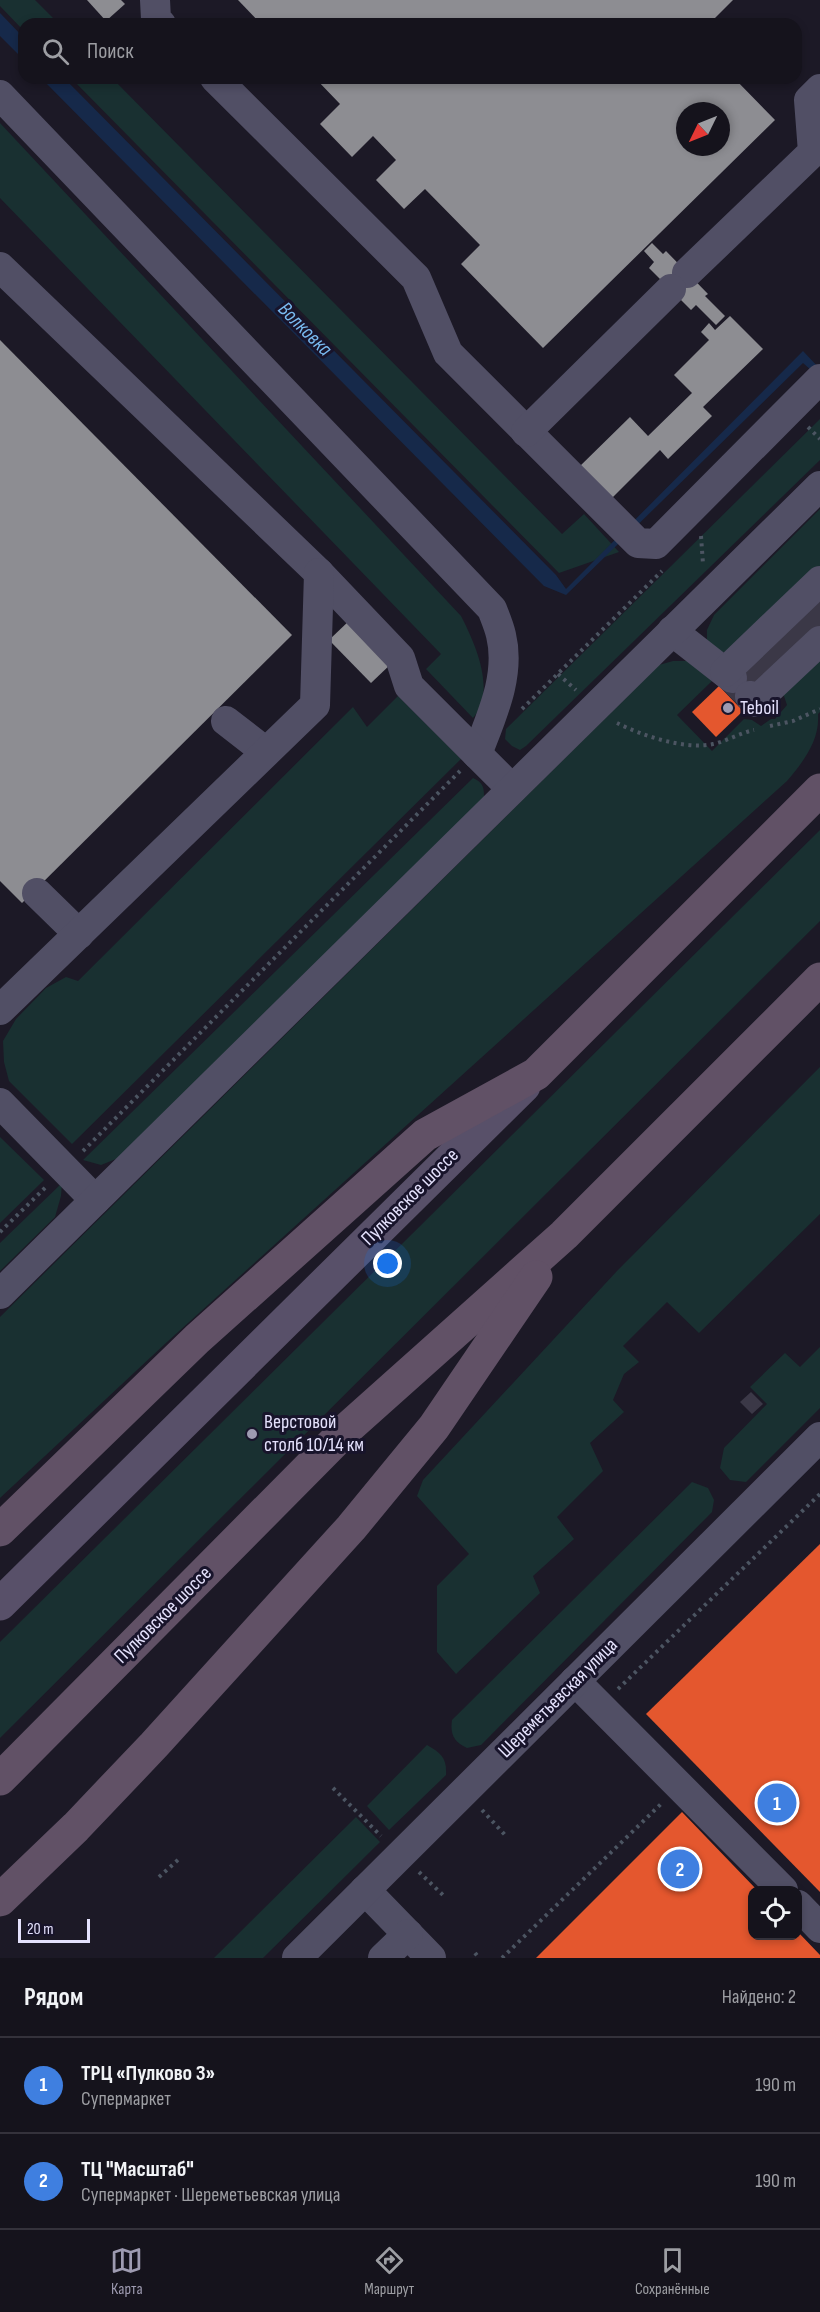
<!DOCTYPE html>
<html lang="ru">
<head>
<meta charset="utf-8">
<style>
	:root { --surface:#15131c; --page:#1e1c25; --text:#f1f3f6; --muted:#9d9ea3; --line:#34323b; --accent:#9e9bb1 }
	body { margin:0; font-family:"Sofia Sans Condensed",sans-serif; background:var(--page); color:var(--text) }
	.controls { position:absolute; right:18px; bottom:18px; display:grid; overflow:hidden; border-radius:12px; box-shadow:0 3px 9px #0003 }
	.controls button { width:54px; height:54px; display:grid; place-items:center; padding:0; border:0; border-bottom:2px solid var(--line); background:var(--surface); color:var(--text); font:30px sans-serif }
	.compass { position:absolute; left:676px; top:102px; width:54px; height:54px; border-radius:50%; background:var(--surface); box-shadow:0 3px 9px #0003; rotate:227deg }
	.scale { position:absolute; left:18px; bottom:15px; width:72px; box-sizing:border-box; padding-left:6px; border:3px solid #e4e1fc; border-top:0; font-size:16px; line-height:21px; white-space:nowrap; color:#e4e1fc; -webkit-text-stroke:4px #18142b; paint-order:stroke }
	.you { position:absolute; left:388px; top:1264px; width:21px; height:21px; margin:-15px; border:4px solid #fff; border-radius:50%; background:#1a73e8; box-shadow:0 0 0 9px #1a73e833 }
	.badge { display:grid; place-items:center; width:39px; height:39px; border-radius:50%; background:var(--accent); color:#fff; font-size:20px; font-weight:700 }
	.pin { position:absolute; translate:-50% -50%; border:3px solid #fff; box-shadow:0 2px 6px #0006 }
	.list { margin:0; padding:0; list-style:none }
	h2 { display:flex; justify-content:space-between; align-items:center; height:78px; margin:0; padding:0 24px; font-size:26px }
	h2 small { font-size:20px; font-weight:400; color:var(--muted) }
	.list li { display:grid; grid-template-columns:39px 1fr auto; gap:18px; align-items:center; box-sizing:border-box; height:96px; padding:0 24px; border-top:2px solid var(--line) }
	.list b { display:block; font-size:22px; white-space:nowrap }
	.list p { margin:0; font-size:20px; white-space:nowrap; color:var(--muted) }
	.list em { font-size:20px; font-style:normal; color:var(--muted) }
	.icon { flex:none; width:33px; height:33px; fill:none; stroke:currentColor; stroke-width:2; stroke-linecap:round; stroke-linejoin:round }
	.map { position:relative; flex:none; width:820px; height:1958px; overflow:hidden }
	.search { position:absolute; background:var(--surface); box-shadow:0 3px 9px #0003; left:18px; right:18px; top:18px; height:66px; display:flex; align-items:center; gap:15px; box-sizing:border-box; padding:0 21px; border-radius:18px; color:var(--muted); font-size:22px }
	.sheet { height:270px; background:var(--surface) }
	nav { display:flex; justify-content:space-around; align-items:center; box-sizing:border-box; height:84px; border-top:2px solid var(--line); background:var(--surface); font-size:16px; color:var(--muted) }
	nav a { display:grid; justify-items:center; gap:3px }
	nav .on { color:var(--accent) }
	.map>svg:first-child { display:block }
	.green { fill:#193031 }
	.water { fill:#16294a }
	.shops { fill:#e4572e }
	.industry { fill:#8d8d92; fill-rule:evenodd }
	.building { fill:#3b3847 }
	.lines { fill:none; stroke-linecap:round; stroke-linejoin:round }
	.path { stroke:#4c5562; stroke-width:4; stroke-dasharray:3 4.5; stroke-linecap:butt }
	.minor { stroke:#514f65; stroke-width:30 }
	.major { stroke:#585069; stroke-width:33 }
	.highway { stroke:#615166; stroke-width:33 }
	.poi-dot { fill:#9e9bb1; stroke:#18142b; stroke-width:2 }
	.labels { text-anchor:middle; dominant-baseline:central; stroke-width:6; stroke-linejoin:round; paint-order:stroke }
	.poi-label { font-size:20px; fill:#e4e1fc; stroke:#18142b; text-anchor:start }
	.street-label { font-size:20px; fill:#e4e1fc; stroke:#18142b }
	.water-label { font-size:21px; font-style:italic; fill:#79baf1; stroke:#18142b }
</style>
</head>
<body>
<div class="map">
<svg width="820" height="1958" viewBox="0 0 820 1958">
	<rect width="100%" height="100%" fill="#1c1926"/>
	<g class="green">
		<polygon points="0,0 35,0 59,24 24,24 24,31 0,6"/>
		<polygon points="71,78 112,78 562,534 584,514 619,552 559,573"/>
		<path d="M0,123L461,616C475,643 497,692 473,718L426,669L441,654L0,198Z"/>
		<polygon points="820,419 820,460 526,746 520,750 512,746 505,739 506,729"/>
		<polygon points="820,509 820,569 727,652 719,652 707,640 707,630 714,615"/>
		<path d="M820,644V712L818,714C820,741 803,762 787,781L167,1342L0,1498V1317L659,665L673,661H688L712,681L677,715L712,751L744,719L752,720L761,726L771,719H775L787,705L783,693Z"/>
		<polygon points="398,696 461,759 72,1144 9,1081 4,1062 3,1041 16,1019 46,988 66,977 78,981 353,707 367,727"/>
		<path d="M473,778C485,783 484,790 484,801L121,1157L101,1165L83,1160Z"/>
		<polygon points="820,830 820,921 0,1738 0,1642"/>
		<polygon points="820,1067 820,1214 699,1333 667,1302 623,1346 639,1362 624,1374 613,1400 624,1412 590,1443 603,1471 557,1517 574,1539 533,1576 540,1593 456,1674 437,1652 437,1586 469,1554 417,1496 423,1480 617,1271"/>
		<polygon points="0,1137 44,1180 0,1223"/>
		<polygon points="62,1183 61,1196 55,1217 0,1271 0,1243"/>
		<polygon points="820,1347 820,1408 746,1482 730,1480 720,1468 724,1448 767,1404 750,1387 785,1353 800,1367"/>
		<path d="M692,1482L708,1488L714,1500L712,1512L481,1745L467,1748C454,1742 450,1735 452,1720Z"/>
		<path d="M427,1745C441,1753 447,1758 446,1775L389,1830L367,1806Z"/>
		<polygon points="356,1817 380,1842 263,1958 214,1958"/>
	</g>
	<g class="water">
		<polygon points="0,13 24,38 24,60 0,36"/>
		<polygon points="41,78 64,78 556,575 566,589 803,351 820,369 820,378 803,363 566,595 544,586"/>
	</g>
	<g class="shops">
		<polygon points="719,686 743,711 716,737 692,712"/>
		<polygon points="820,1544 820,1892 646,1714"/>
		<polygon points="682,1812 757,1890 752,1890 752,1936 798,1936 798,1932 820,1955 820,1958 536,1958"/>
	</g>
	<g class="industry">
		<polygon points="87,0 121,0 125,4 106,21"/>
		<polygon points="238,0 733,0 709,24 261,24"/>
		<path d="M315,78H734L775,120L543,348L461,264L480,245L425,189L404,209L376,180L396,160L373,136L352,157L320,124L340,104ZM685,111H721V147H685Z"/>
		<polygon points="652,243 663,254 666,251 708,294 705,296 725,316 716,325 696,305 691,310 649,268 654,262 644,251"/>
		<polygon points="730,316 763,349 703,407 712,416 668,459 660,450 610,500 578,468 630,417 648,436 692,393 674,375 709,340 701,332 709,323 715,330"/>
		<polygon points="0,340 292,635 22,903 0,881"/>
		<polygon points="351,619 393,662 371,683 329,640"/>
	</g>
	<g class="building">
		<polygon points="820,593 820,629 740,707 721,688"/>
		<polygon points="751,1392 763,1404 752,1414 740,1402"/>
	</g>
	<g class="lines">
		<g class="path">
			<polyline points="808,427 820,439"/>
			<polyline points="701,536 703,564"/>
			<polyline points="558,674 576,690"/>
			<polyline points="522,709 662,571"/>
			<path d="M617,723C643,736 685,750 713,744C727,741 740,733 754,730"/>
			<polyline points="770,726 793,721 820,709"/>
			<polyline points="83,1151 460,771"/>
			<polyline points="0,1232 47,1186"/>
			<polyline points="618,1689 820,1494"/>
			<polyline points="333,1788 381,1836"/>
			<polyline points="482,1810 506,1836"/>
			<polyline points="419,1872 445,1897"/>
			<polyline points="159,1877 180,1858"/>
			<polyline points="475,1953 479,1958"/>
			<polyline points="502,1958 661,1804"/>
		</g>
		<g class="minor">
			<polyline points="155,0 156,19 161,24"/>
			<polyline points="215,78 416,278 448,353 638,543 656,544 820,379"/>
			<path d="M0,95L492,609C495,617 499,626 501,635C511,676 491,717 477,754"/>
			<polyline points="0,267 319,573 400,658 409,686 512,789"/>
			<polyline points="687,273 813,152 809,100 820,89"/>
			<polyline points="526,432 671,289"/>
			<polyline points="672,631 732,678"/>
			<polyline points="725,672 820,581"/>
			<polyline points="750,696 755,702 820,641"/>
			<polyline points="226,721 266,752"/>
			<polyline points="37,893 79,934"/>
			<polyline points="0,1010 315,705 319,573"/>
			<polyline points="0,1103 95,1200"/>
			<polyline points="0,1294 820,486"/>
			<polyline points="575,1681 783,1890"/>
			<polyline points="365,1890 431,1958"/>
			<polyline points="798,1905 820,1928"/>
			<polyline points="297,1958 820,1437"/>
			<polyline points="383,1958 408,1934"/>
		</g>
		<polyline class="major" points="0,1604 524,1086"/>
		<g class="highway">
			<polyline points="0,1530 197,1339 425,1135 536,1074 820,790"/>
			<polyline points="0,1779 350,1426 564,1235 820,979"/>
			<polyline points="0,1900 76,1827 154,1745 351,1528 434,1427 536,1277"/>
		</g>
	</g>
	<g class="poi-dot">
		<circle cx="728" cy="708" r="6"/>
		<circle cx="252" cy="1434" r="6"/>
	</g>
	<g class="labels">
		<g class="poi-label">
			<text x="740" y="708">Teboil</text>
			<text x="264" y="1422">Верстовой<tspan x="264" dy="23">столб 10/14 км</tspan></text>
		</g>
		<g class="street-label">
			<text transform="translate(410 1197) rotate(-45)">Пулковское шоссе</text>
			<text transform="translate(163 1615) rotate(-45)">Пулковское шоссе</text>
			<text transform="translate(558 1698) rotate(-45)">Шереметьевская улица</text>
		</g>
		<g class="water-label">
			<text transform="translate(305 329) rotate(45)">Волковка</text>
		</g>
	</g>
</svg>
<div class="controls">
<button><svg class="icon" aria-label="locate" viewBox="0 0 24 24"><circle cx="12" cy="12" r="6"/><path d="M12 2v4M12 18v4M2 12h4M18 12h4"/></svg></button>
</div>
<svg class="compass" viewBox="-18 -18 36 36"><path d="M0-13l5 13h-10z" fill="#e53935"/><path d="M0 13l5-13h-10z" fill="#9d9ea3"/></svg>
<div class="scale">20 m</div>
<div class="you"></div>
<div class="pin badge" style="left:777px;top:1803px;background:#3f7fe0">1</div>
<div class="pin badge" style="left:680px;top:1869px;background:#3f7fe0">2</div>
<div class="search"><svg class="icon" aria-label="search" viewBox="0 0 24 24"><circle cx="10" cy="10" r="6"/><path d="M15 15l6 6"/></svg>Поиск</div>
</div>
<section class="sheet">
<h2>Рядом<small>Найдено: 2</small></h2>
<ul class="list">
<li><span class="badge" style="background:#3f7fe0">1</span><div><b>ТРЦ «Пулково 3»</b><p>Супермаркет</p></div><em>190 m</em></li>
<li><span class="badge" style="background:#3f7fe0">2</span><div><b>ТЦ &quot;Масштаб&quot;</b><p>Супермаркет · Шереметьевская улица</p></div><em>190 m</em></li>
</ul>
</section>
<nav>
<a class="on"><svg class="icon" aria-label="map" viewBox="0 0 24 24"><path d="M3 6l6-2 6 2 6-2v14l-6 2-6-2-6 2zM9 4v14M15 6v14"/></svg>Карта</a>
<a><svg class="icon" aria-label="directions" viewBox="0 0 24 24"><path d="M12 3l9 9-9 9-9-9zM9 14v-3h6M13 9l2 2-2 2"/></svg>Маршрут</a>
<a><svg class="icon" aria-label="saved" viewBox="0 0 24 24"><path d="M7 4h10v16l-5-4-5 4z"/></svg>Сохранённые</a>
</nav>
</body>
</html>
